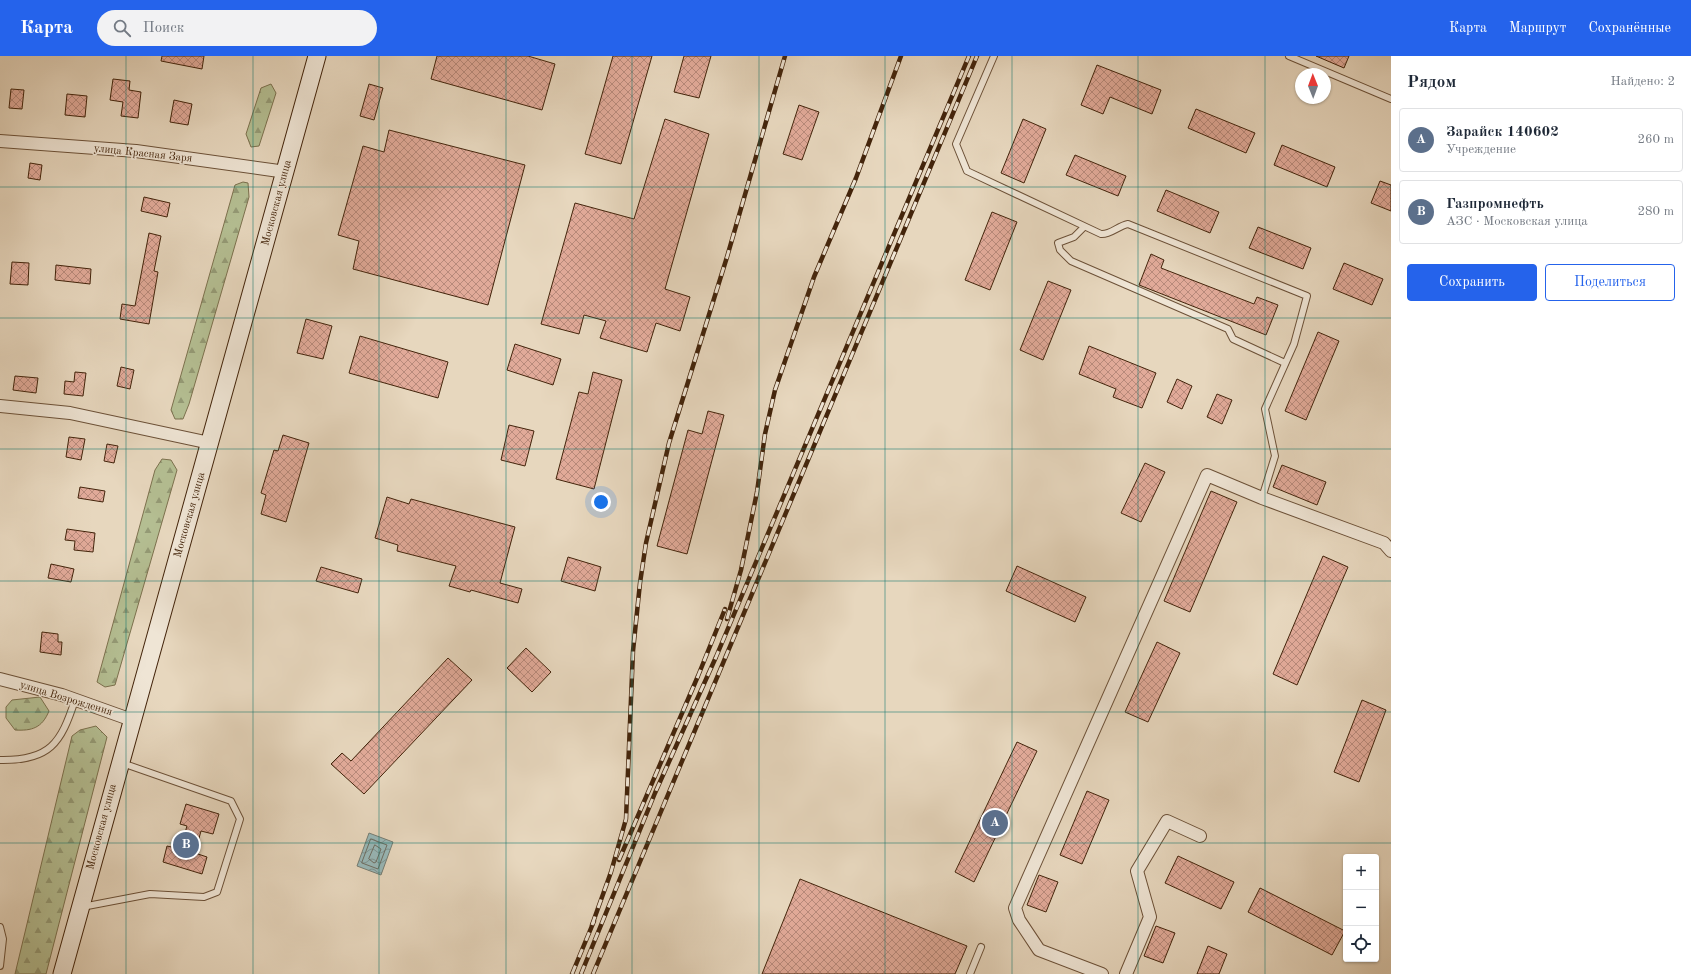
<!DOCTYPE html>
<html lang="ru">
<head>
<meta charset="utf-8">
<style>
	:root { --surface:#fff; --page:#f2f2f3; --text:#1f2937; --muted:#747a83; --line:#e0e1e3; --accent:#2563eb }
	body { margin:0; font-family:"Old Standard TT",serif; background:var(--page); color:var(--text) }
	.controls { position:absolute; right:12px; bottom:12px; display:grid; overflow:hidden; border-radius:4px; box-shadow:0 1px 3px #0004 }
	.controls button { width:36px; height:36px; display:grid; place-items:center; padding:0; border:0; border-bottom:1px solid var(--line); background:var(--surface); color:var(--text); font:20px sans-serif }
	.compass { position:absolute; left:1295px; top:12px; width:36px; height:36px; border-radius:50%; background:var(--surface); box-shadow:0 1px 3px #0004; rotate:359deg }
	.you { position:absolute; left:601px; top:446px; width:14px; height:14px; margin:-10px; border:3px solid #fff; border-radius:50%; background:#1a73e8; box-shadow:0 0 0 6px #1a73e833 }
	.badge { display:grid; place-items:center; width:26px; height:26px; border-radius:50%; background:var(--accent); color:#fff; font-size:13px; font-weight:700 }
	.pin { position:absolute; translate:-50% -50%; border:2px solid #fff; box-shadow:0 1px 4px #0006 }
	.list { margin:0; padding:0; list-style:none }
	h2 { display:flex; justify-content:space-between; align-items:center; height:52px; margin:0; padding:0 16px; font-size:17px }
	h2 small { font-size:13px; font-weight:400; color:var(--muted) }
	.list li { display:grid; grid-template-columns:26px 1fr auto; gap:12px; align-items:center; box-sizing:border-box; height:64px; margin:0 8px 8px; padding:0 8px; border:1px solid var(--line); border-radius:4px }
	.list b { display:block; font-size:15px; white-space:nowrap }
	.list p { margin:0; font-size:13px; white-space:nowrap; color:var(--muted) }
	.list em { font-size:13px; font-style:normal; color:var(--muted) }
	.actions { display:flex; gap:8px; padding:12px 16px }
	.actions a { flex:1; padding:9px 0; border:1px solid var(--accent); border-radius:4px; text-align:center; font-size:14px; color:var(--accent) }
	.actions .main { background:var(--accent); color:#fff }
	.icon { flex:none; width:22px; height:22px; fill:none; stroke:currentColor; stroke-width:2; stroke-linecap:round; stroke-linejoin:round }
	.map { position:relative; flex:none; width:1391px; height:918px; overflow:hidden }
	header { display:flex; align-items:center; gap:24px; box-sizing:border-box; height:56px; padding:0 20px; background:var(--accent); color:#fff }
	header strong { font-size:19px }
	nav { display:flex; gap:22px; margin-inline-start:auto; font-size:14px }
	.search { width:280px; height:36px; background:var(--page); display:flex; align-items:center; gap:10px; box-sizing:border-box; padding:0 14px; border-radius:22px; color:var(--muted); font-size:15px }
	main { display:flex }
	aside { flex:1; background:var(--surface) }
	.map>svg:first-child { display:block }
	.forest { fill:url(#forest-firs); stroke:#7c714e }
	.water { fill:url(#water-waves); stroke:#767d73 }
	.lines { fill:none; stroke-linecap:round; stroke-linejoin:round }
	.shore { stroke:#6e6e62; stroke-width:1 }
	.building { fill:url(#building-cross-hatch); stroke:#43240b }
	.lane-casing { stroke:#6c5138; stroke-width:8 }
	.street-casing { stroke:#6c5138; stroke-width:14 }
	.secondary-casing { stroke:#43240b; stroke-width:19 }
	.lane { stroke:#efe5d5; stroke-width:6 }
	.street { stroke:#efe5d5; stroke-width:12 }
	.secondary { stroke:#efe5d5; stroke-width:17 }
	.rail-casing { stroke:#43240b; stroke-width:4.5 }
	.rail { stroke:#efe5d5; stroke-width:3; stroke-dasharray:9; stroke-linecap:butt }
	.grid { fill:none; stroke:#0f766e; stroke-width:1; stroke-opacity:0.55 }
	.labels { text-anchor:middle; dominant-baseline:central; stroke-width:3; stroke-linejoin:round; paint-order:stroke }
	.street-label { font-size:11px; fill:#43240b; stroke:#efe5d5 }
</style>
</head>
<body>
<header>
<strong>Карта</strong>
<div class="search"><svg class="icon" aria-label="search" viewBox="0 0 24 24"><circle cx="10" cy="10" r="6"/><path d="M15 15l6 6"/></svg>Поиск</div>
<nav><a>Карта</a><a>Маршрут</a><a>Сохранённые</a></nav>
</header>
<main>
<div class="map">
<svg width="1391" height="918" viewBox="0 0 1391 918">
	<defs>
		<pattern id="forest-firs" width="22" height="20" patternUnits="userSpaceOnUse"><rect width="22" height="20" fill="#b4be92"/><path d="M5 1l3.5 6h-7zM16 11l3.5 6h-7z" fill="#949a75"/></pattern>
		<pattern id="water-waves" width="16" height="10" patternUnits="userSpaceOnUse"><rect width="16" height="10" fill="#98b8b8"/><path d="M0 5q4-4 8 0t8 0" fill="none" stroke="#7e9594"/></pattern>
		<pattern id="building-cross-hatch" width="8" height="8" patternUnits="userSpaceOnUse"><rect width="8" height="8" fill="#e1aa99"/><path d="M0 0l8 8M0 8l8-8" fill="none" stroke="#b88a7b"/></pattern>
	</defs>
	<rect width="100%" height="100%" fill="#e7d7be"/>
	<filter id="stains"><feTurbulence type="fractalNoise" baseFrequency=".005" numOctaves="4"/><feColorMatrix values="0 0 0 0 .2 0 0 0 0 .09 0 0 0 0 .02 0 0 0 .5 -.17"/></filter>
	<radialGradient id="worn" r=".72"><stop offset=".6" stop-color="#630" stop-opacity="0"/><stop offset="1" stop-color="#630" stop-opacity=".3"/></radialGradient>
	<g class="forest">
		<polygon points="271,28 276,37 259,90 251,91 246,78 261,32"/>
		<polygon points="243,126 248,127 249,141 189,348 183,363 175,363 171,354 235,129"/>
		<polygon points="162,403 171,404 177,414 115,629 105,631 97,626 155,414"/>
		<path d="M40,641L49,655C42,672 32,675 15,674L6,662V651L12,644Z"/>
		<polygon points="96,670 107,681 46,918 15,918 72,680 80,674"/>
	</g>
	<polygon class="water" points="369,777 393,786 381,819 357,810"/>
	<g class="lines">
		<g class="shore">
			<polygon points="371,783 387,789 378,813 362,807"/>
			<polygon points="375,789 381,793 376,806 374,807 369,803"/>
		</g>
	</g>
	<g class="building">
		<polygon points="162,0 204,0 202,13 161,5"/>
		<polygon points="437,0 528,0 555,8 542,54 431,23"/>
		<polygon points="613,0 652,0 621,108 585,98"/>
		<polygon points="684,0 711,0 699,42 674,36"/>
		<polygon points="1316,0 1349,0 1344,12"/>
		<polygon points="1097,9 1161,34 1152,58 1110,41 1103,58 1081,49"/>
		<polygon points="113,23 130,25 129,34 141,36 138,62 121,60 123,46 110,44"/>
		<polygon points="369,28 383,32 374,64 360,60"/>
		<polygon points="11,33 24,34 22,53 9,52"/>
		<polygon points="67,38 87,40 85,61 65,59"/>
		<polygon points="174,44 192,48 188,69 170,66"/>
		<polygon points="799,49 819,56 802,104 783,98"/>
		<polygon points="1196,53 1255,77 1246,97 1188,72"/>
		<polygon points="665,63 709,78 665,233 690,241 680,275 656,267 647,296 600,282 606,265 584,259 579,278 541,268 575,147 634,163"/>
		<polygon points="1023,63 1046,73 1024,127 1001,117"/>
		<polygon points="389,74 525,109 488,249 353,213 359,185 338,179 363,90 384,96"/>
		<polygon points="1282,89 1335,111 1327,131 1274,109"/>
		<polygon points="1075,99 1126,120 1118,140 1066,119"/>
		<polygon points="30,107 42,109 40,124 28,122"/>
		<polygon points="1380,125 1391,129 1391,155 1371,147"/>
		<polygon points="1166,134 1219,156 1210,177 1157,155"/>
		<polygon points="144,141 170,147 167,161 141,155"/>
		<polygon points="992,156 1017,166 990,234 965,224"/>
		<polygon points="1258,171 1311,192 1303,213 1249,192"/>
		<polygon points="149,177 161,180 154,215 158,216 149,268 120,263 122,248 135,250"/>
		<polygon points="1151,198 1164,204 1161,212 1254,248 1257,241 1278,249 1266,279 1139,229"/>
		<polygon points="12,206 29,207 28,229 10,228"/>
		<polygon points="1344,207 1383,223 1372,249 1333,233"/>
		<polygon points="56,209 91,213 90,228 55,224"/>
		<polygon points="1048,225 1071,234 1043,304 1020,294"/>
		<polygon points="306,263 332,270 323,303 297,297"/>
		<polygon points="1318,276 1339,285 1306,364 1285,355"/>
		<polygon points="360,280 448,306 438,342 349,317"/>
		<polygon points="515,288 561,303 553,329 507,314"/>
		<polygon points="1089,290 1156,317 1142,352 1113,341 1116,333 1079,318"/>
		<polygon points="121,311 134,314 130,333 117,330"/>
		<polygon points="75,316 86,317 83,340 64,338 65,325 74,326"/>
		<polygon points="593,316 622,324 594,433 556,423 579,336 588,338"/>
		<polygon points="15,320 38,322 36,337 13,334"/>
		<polygon points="1177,323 1192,330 1182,353 1167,346"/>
		<polygon points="1217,338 1232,344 1222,368 1207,361"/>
		<polygon points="708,355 724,359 687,498 657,490 688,374 702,378"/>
		<polygon points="509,369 534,375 525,410 501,404"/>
		<polygon points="283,379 309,387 286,466 261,458 266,439 261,437 274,394 278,395"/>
		<polygon points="69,381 85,383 81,404 66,401"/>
		<polygon points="107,388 118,390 114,407 104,405"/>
		<polygon points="1145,407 1165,416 1141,466 1121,457"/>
		<polygon points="1282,409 1326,426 1317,449 1273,431"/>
		<polygon points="80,431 105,435 103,446 78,442"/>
		<polygon points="1211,435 1237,446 1190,556 1164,545"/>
		<polygon points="387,441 409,448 411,443 515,471 500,527 522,533 518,547 471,534 470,536 449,530 456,510 397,495 398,489 375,482"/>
		<polygon points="67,473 95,477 93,496 74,494 75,485 65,484"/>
		<polygon points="1323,500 1348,511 1297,629 1273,618"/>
		<polygon points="568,501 601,511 595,535 561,525"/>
		<polygon points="51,508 74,513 71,526 48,522"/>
		<polygon points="1017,510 1086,541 1075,566 1006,535"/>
		<polygon points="321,511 362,523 358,537 316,525"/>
		<polygon points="42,576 58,578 58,586 62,586 61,599 40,596"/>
		<polygon points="1157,586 1180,597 1148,666 1125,656"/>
		<polygon points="526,592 551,616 532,636 507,612"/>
		<polygon points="448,602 472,624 364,738 331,708 342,697 351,705"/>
		<polygon points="1362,644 1386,654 1359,726 1334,716"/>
		<polygon points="1017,686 1037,695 974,826 955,816"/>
		<polygon points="1087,735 1109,744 1082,808 1060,799"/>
		<polygon points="186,748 219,758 213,778 201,775 195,797 207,801 202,818 163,806 167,790 180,793 187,770 180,768"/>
		<polygon points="1178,800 1234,826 1221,853 1165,827"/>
		<polygon points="1039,819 1058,826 1046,856 1027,849"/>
		<polygon points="800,823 967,890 955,918 762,918"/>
		<polygon points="1260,832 1345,875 1332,899 1248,856"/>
		<polygon points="1156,870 1175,877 1163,907 1144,900"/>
		<polygon points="1208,890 1227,898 1219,918 1197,918"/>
	</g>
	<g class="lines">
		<g class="lane-casing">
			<g id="lane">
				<path d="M994,0L956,88L967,115L1101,178C1110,179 1118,170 1128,168L1307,240L1294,288L1265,353L1275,400L1262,442"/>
				<polyline points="1289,0 1391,43"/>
				<polyline points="1084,171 1074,181 1058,187 1060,194 1071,205 1228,273 1233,283 1285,307"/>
				<path d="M0,704C50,705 61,687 75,644"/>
				<polyline points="82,851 150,838 204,841 217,836 240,763 231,745 122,707"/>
				<polyline points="0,871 3,883 0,910"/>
				<polyline points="970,918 981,891"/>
			</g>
		</g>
		<g class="street-casing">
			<g id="street">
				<polyline points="0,85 136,95 286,116"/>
				<polyline points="0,350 70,357 210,387"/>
				<polyline points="0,623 62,639 132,664"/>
				<polyline points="1102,918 1039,894 1019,864 1015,852 1207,419 1262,442 1384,487 1391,495"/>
				<polyline points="1126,918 1150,861 1137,815 1167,765 1200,780"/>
			</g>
		</g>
		<g class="secondary-casing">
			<polyline id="secondary" points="62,918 317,0"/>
		</g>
		<use href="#lane" class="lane"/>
		<use href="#street" class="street"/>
		<use href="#secondary" class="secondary"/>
		<g class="rail-casing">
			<g id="rail">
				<polyline points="727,563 741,514 757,436 765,378 775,334 814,221 856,122 901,0"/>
				<polyline points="619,804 698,620 725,553"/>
				<polyline points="592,869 611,816 626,763 633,595 640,527 646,487 669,387 727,201 785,0"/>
				<polyline points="572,918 594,865"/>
				<polyline points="581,918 655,737 716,601 969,0"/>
				<polyline points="593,918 977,0"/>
			</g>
		</g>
		<use href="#rail" class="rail"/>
	</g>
	<path class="grid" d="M126,0V918M253,0V918M379,0V918M506,0V918M632,0V918M759,0V918M885,0V918M1012,0V918M1138,0V918M1265,0V918M0,131H1391M0,262H1391M0,393H1391M0,525H1391M0,656H1391M0,787H1391"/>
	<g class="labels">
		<g class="street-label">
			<text transform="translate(143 98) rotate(6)">улица Красная Заря</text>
			<text transform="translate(277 147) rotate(-75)">Московская улица</text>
			<text transform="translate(190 459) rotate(-74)">Московская улица</text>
			<text transform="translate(66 643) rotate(17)">улица Возрождения</text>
			<text transform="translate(102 771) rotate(-75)">Московская улица</text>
		</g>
	</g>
	<rect width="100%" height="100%" filter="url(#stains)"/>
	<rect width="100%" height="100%" fill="url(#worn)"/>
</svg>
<div class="controls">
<button>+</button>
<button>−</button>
<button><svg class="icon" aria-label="locate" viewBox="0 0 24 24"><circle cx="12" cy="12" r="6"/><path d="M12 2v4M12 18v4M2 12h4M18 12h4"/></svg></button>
</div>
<svg class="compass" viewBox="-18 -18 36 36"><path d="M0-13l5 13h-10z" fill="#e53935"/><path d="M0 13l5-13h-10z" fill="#747a83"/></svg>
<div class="you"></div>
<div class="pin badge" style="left:995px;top:767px;background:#5c6f8a">A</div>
<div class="pin badge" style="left:186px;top:789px;background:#5c6f8a">B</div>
</div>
<aside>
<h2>Рядом<small>Найдено: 2</small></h2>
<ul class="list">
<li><span class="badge" style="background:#5c6f8a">A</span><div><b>Зарайск 140602</b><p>Учреждение</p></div><em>260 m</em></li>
<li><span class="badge" style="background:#5c6f8a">B</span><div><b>Газпромнефть</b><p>АЗС · Московская улица</p></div><em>280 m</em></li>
</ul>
<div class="actions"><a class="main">Сохранить</a><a>Поделиться</a></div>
</aside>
</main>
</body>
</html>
